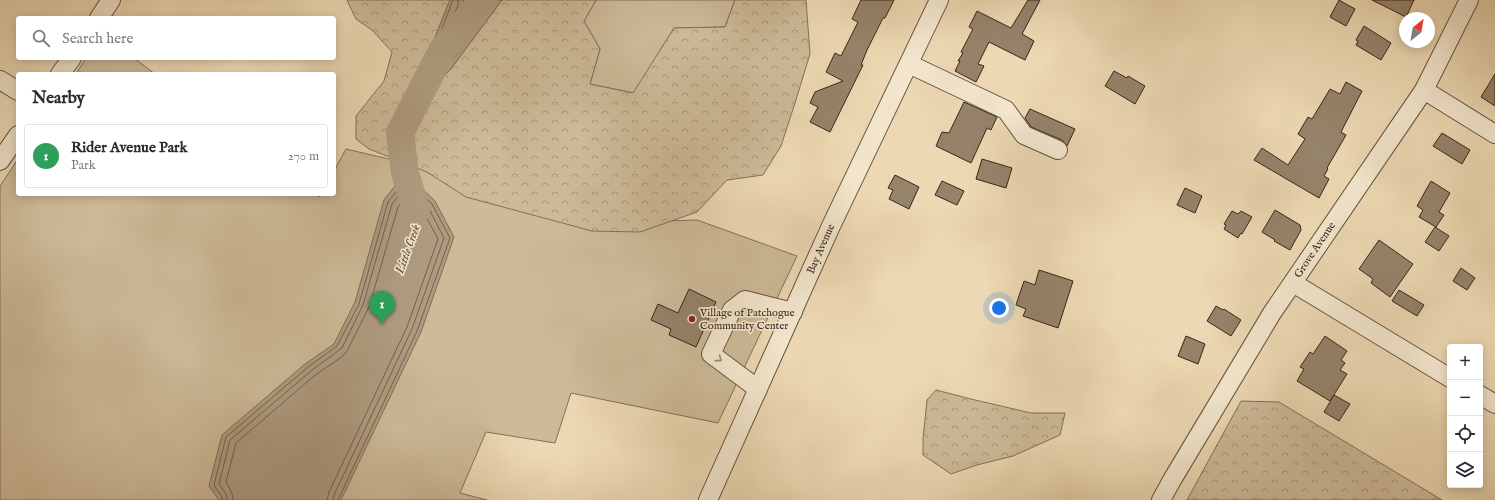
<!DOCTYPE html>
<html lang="en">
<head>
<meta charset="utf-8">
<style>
	:root { --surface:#fff; --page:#f7f7f7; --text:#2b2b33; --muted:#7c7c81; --line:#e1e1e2; --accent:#8f2418 }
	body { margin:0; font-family:"IM FELL English",serif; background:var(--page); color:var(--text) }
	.controls { position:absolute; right:12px; bottom:12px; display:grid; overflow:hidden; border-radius:4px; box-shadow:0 2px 10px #0003 }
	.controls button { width:36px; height:36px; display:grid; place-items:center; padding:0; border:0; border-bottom:1px solid var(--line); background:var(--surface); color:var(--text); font:20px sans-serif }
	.compass { position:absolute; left:1399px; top:12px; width:36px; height:36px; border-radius:50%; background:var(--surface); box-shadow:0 2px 10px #0003; rotate:31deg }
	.you { position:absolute; left:999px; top:308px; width:14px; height:14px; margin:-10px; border:3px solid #fff; border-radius:50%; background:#1a73e8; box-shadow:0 0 0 6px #1a73e833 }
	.badge { display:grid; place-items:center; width:26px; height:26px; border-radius:50%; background:var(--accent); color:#fff; font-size:13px; font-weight:700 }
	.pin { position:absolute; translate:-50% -33px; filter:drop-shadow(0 1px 2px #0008) }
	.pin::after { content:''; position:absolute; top:21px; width:14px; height:12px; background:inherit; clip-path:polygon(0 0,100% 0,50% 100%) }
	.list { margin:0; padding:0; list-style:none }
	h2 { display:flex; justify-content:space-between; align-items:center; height:52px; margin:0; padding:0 16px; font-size:17px }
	h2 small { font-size:13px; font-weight:400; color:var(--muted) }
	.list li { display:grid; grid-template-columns:26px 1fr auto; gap:12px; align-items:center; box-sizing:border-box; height:64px; margin:0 8px 8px; padding:0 8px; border:1px solid var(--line); border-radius:4px }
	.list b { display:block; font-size:15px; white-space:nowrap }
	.list p { margin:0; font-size:13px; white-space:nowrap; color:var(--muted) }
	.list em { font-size:13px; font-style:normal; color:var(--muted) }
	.icon { flex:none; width:22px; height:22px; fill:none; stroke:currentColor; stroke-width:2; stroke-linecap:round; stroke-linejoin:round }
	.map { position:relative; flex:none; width:1495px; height:500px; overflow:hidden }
	.search { position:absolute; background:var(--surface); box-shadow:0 2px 10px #0003; left:16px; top:16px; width:320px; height:44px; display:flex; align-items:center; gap:10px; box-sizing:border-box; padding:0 14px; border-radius:4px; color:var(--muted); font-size:15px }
	.panel { position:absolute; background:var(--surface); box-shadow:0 2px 10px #0003; left:16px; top:72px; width:320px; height:124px; border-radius:4px }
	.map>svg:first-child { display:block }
	.green { fill:#cdba98; stroke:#82705a }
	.forest { fill:url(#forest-crowns); stroke:#82705a }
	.water { fill:#ae9b7f; stroke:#7e6c57 }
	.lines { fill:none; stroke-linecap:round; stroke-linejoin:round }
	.shore { stroke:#72604e; stroke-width:1 }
	.river { stroke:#ae9b7f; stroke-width:28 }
	.building { fill:#95836a; stroke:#37261c }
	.minor-casing { stroke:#645242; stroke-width:20 }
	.minor { stroke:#f3e6cd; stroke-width:18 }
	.oneway { stroke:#958674 }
	.poi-dot { fill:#8f2418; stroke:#f3e6cd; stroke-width:1.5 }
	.labels { text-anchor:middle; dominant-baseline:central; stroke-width:3.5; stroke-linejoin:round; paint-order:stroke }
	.street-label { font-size:11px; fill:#37261c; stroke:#f3e6cd }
	.poi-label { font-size:11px; fill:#37261c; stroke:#f3e6cd; text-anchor:start }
	.water-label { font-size:12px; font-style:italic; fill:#5b493a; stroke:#f3e6cd }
</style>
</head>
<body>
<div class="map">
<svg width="1495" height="500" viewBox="0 0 1495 500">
	<defs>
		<pattern id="forest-crowns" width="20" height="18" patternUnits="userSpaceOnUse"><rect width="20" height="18" fill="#cdba98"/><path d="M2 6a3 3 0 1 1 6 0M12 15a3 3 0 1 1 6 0" fill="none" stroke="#a7977b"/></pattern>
	</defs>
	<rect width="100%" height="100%" fill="#ecd8b2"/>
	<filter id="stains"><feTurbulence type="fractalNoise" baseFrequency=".005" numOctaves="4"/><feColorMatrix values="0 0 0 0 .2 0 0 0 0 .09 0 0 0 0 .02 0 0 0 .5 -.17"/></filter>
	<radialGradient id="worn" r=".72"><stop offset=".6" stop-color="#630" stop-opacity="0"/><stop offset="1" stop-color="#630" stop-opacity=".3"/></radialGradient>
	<g class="green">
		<polygon points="596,0 735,0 725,27 674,28 634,93 590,84 600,49 584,21"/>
		<polygon points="86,58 134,58 155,74 76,74"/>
		<polygon points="346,149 432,169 591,223 697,220 797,256 718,423 571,393 555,443 486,432 460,493 487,500 0,500 0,186 18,159 18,194 315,194 319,197 321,194 334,194 334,171"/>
	</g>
	<g class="forest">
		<polygon points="347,0 450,0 424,65 450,70 502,0 596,0 584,21 600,49 590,84 633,93 674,28 725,27 735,0 806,0 810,54 795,103 781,146 763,175 727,180 697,212 640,232 592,231 466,197 427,172 369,149 356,139 356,116 384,81 392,52 372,30 356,19"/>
		<polygon points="936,390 971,399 1031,413 1065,413 1060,435 1013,456 977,465 951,474 923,455 923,439 927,400"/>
		<polygon points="1241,401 1279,402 1442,500 1187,500"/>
	</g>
	<g class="water">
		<polygon points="450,0 502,0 450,70 433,86 424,65"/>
		<polygon points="405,173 435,201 454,237 421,332 341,500 219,500 209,486 222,435 305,364 334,344 355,302 384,200"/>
	</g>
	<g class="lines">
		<g class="shore">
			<polyline points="453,0 428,65 434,78 447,67 497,0"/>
			<polyline points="458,0 458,5 434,65 436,69 444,64 491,0"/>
			<polyline points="464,0 463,6 451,37 453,39 455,38 483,0"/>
			<polyline points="222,500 222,497 214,485 226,437 308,367 337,346 359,304 388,202 406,180 432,204 450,238 417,331 338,500"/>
			<polyline points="227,500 226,494 219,484 230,440 311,371 342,348 363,305 392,204 405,188 407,188 428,207 444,238 412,329 334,495 333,500"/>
			<polyline points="233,500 232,493 226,482 236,443 314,376 343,356 347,351 369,307 398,207 406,197 407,196 423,211 438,239 407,327 329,492 327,500"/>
		</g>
		<polyline class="river" points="416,210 405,173 400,133 443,49 483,0"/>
	</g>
	<g class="building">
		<polygon points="861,0 894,0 885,18 883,18 867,50 861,65 863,65 830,132 810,122 818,107 810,103 815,92 843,81 826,72 835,53 841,56 858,22 852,19"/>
		<polygon points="1028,0 1040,0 1022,34 1034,41 1025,60 989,42 978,64 984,66 976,82 955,71 960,61 958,61 963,53 961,52 973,29 969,27 977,11 1011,28"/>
		<polygon points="1339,0 1355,9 1346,26 1330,17"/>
		<polygon points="1372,0 1414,0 1406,17"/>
		<polygon points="1364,26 1391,43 1381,60 1356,45 1358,41 1356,40"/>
		<polygon points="1114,71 1127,78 1128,76 1145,86 1135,104 1105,86"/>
		<polygon points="1495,74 1495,106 1481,97"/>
		<polygon points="1346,82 1362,91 1341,132 1346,135 1327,168 1328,169 1324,176 1329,179 1319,198 1254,160 1262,148 1288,165 1305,139 1298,134 1308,117 1312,119 1330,89 1340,94"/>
		<polygon points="964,102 997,117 991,130 987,128 971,163 936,146 942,132 949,133"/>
		<polygon points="1030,109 1075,129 1067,146 1062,140 1031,127 1025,118"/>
		<polygon points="1442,133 1470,150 1462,164 1433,146"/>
		<polygon points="982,159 1012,168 1006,188 976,179"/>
		<polygon points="895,175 919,187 909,209 889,199 893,190 888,188"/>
		<polygon points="942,181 964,191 957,205 935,195"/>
		<polygon points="1431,181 1450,193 1439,212 1444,215 1436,227 1419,217 1423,210 1417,206"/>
		<polygon points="1185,188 1202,196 1195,213 1177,205"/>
		<polygon points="1275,210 1300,225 1301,230 1290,250 1274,241 1275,240 1262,232"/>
		<polygon points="1232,211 1238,214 1241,211 1252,217 1242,234 1241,233 1238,238 1224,229 1226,225 1224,224"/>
		<polygon points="1435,227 1449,236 1439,251 1425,242"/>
		<polygon points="1379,240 1413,264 1390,297 1371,283 1373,279 1359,269"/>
		<polygon points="1461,268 1475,278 1467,290 1453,281"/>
		<polygon points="1039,270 1073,281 1058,328 1023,316 1026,309 1016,305 1024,281 1035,285"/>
		<polygon points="689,289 716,302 696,347 669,335 671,329 651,320 658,304 678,313"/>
		<polygon points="1399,290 1424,305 1417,316 1392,301"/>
		<polygon points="1216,306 1223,310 1224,309 1241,320 1231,336 1207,321"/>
		<polygon points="1186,336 1205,344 1198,364 1178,356"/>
		<polygon points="1325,336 1347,351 1341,360 1345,363 1340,370 1347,374 1330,401 1297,381 1304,369 1300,367 1310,352 1313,354"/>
		<polygon points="1334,395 1350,404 1339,421 1324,412"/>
	</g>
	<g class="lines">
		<g class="minor-casing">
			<g id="minor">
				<polyline points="99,18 111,0"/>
				<polyline points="909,64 1006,110 1024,135 1058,150"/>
				<polyline points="60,74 72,58"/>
				<polyline points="0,80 18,91"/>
				<polyline points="1424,90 1495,134"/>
				<polyline points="0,161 18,135"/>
				<polyline points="1293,283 1450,378"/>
				<polyline points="758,389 711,354 732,310 745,300 793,312"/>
				<polyline points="1480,395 1495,404"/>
				<polyline points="708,500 831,226 939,0"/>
				<polyline points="1161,500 1172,480 1272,313 1424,90 1469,0"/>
			</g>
		</g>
		<use href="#minor" class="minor"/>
	</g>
	<defs><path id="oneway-chevron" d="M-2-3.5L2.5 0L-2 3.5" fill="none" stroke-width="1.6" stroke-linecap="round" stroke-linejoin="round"/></defs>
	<use class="oneway" href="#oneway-chevron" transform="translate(719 359) rotate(37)"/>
	<circle class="poi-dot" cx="692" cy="319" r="4"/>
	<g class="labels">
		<g class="street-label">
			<text transform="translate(821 249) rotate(-66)">Bay Avenue</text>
			<text transform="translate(1315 250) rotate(-56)">Grove Avenue</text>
		</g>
		<g class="poi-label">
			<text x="700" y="313">Village of Patchogue<tspan x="700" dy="13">Community Center</tspan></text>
		</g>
		<g class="water-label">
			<text transform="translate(408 249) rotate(-70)">Little Creek</text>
		</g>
	</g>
	<rect width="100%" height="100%" filter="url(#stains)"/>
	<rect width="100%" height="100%" fill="url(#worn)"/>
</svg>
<div class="controls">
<button>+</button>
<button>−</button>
<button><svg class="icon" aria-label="locate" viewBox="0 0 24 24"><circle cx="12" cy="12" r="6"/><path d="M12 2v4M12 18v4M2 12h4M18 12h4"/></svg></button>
<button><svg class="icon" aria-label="layers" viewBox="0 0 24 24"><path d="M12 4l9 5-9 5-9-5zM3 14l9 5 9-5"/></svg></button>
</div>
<svg class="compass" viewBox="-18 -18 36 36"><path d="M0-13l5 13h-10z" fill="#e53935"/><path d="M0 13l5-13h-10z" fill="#7c7c81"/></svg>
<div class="you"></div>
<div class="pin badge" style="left:382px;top:324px;background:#2e9e5b">1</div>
<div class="search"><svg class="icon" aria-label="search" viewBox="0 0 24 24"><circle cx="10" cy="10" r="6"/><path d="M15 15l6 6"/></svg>Search here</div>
<section class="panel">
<h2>Nearby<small></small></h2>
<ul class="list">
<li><span class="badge" style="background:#2e9e5b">1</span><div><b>Rider Avenue Park</b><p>Park</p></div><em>270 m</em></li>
</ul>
</section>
</div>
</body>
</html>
